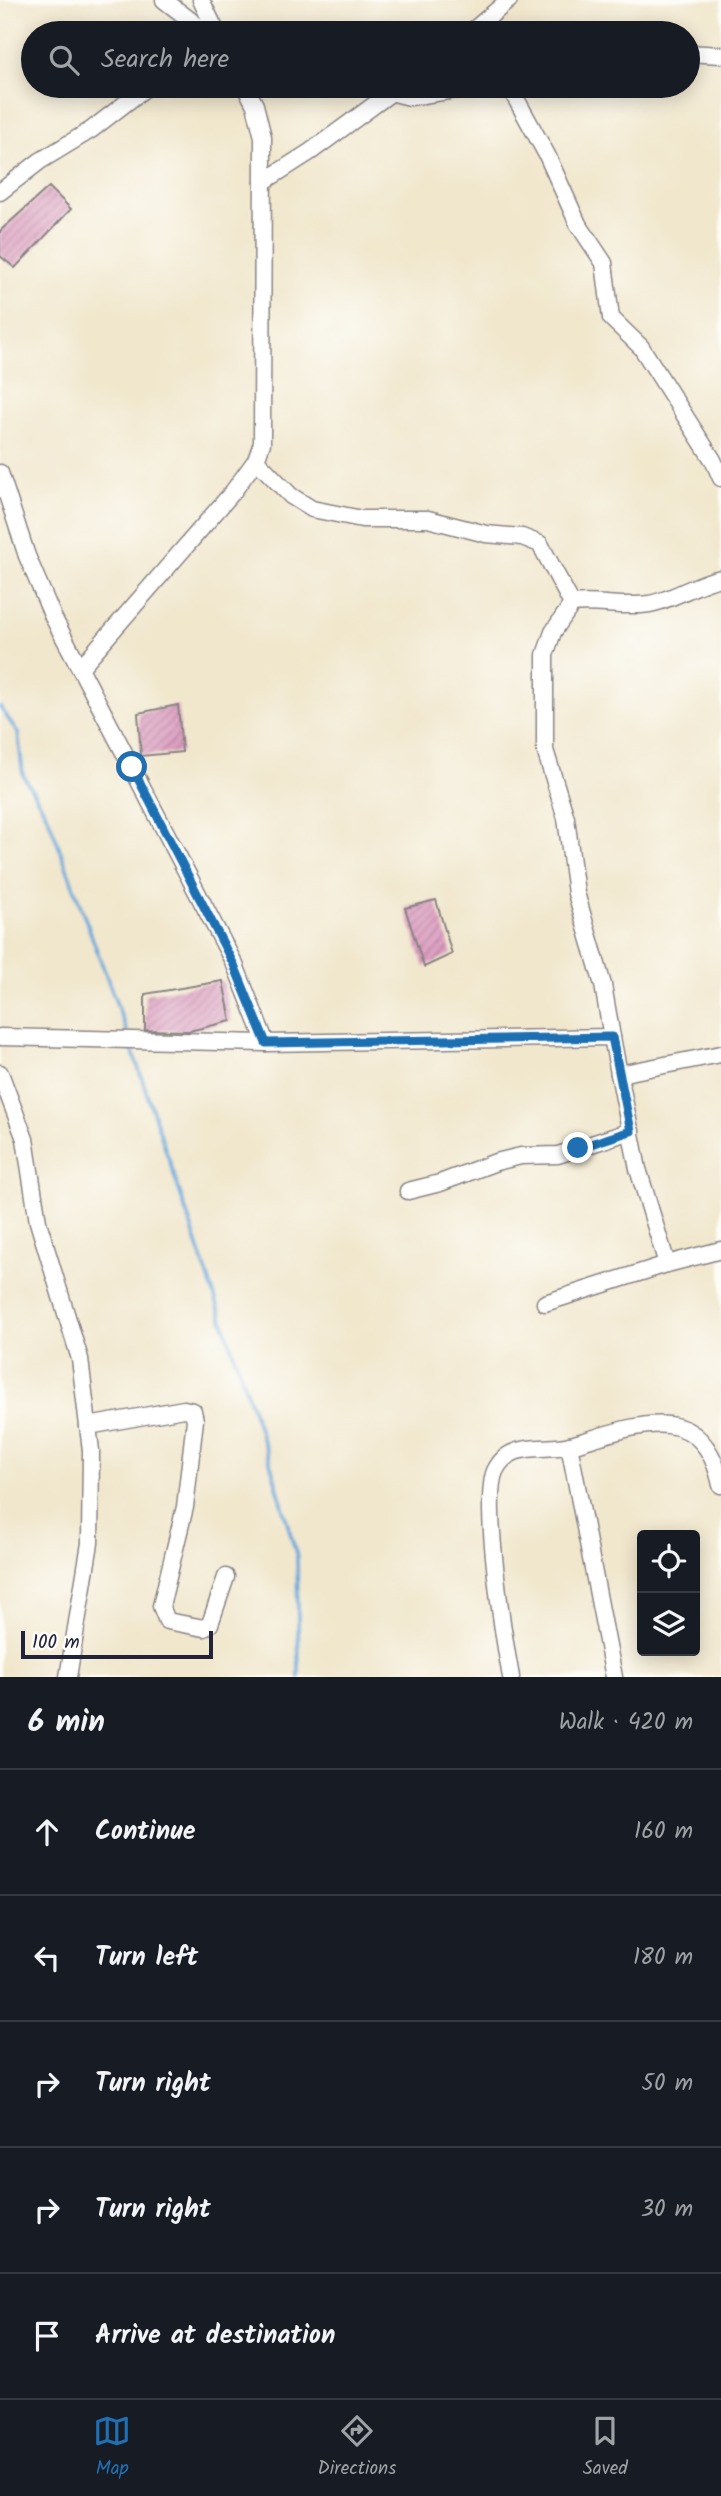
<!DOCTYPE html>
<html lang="en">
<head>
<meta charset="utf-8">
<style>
	:root { --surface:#171b24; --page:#20242c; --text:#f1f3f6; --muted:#9ea1a6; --line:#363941; --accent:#1f6fb2 }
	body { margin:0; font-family:Kalam,sans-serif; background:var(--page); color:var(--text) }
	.controls { position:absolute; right:21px; bottom:21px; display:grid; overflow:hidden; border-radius:7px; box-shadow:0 4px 18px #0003 }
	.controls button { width:63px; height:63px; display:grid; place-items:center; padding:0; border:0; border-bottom:2px solid var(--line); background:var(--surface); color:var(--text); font:35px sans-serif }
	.scale { position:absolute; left:21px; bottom:18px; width:192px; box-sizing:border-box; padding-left:7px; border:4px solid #22223b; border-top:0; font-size:19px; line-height:24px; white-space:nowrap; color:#22223b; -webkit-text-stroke:5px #fdfcf7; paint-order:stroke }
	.stop { position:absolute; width:21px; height:21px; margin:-16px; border:5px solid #1f6fb2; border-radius:50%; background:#fff }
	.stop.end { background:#1f6fb2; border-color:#fff; box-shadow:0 2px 7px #0008 }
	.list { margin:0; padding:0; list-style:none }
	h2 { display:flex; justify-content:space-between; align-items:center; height:91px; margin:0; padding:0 28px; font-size:30px }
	h2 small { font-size:23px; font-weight:400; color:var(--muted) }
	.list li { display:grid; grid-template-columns:46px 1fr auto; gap:21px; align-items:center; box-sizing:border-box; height:126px; padding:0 28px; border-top:2px solid var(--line) }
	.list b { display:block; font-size:26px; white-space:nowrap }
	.list em { font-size:23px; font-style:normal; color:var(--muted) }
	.icon { flex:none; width:38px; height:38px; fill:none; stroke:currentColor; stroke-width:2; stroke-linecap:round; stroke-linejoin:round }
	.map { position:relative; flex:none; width:721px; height:1677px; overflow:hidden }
	.search { position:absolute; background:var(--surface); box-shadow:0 4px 18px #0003; left:21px; right:21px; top:21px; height:77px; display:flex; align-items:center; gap:18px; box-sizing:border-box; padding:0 24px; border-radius:38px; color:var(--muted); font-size:26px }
	.sheet { height:721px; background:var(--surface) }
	nav { display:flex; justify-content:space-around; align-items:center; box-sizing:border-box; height:98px; border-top:2px solid var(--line); background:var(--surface); font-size:19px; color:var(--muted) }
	nav a { display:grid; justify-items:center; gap:4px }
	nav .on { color:var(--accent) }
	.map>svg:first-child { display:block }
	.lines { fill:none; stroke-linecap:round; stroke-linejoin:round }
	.stream { stroke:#69a7db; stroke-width:3.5 }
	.building { fill:url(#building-hatch) }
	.minor-casing { stroke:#8a8484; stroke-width:19 }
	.minor { stroke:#fff; stroke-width:16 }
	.route { stroke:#1f6fb2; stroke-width:9 }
</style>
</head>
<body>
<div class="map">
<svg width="721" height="1677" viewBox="0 0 721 1677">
	<defs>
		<pattern id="building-hatch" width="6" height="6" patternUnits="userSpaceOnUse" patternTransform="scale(1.75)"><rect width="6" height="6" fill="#dd9fc1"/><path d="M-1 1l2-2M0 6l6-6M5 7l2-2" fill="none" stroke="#b3819e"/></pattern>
	</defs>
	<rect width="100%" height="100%" fill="#fdfcf7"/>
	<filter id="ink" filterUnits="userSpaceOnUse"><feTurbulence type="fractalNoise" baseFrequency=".0143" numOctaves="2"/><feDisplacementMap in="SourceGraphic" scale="14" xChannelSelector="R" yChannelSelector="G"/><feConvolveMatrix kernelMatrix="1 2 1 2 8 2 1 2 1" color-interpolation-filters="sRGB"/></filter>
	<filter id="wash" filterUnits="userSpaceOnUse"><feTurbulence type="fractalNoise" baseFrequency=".00686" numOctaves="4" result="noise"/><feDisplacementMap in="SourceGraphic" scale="28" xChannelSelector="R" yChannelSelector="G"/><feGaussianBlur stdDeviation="1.57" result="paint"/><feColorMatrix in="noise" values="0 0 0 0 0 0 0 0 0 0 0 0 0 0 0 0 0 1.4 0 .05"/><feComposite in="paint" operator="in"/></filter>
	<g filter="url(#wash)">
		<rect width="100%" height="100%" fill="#f1e7cd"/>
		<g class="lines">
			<g class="stream">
				<polyline points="0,707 18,733 23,775 48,817 128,1035"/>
				<polyline points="131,1046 272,1468 297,1557 299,1677"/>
			</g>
		</g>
		<g id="blocks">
			<g class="building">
				<polygon points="49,187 71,209 15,268 0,256 0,231"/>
				<polygon points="178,705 182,752 141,756 138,713"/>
				<polygon points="436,900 452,954 424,967 405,908"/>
				<polygon points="223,981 231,1021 189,1031 145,1030 145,994"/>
			</g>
		</g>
	</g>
	<g filter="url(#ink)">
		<use href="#blocks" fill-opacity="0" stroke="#8a8484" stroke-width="2"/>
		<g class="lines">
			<g class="minor-casing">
				<g id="minor">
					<polyline points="164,0 207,33"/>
					<polyline points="201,0 217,33"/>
					<polyline points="470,33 509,0"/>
					<polyline points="688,53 721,55"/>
					<polyline points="245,86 255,105 263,137 262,443 256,460 232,493 80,668 235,965 266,1043 612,1037 619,1074 721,1054"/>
					<polyline points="366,86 410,97 480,86"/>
					<polyline points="509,86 547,155 578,224 604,263 611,318 641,347 713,460 721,478"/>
					<polyline points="263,182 310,152 400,86"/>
					<polyline points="0,192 40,161 91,130 148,86"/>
					<polyline points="256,460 291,496 312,509 362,519 428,519 486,534 522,537 540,544 572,604"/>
					<polyline points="0,473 27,556 53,617 80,668"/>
					<polyline points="0,1037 266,1043"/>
					<path d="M612,1037L603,985L576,893L566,818L545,750V655L553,632L572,604C598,601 623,608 649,604C673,600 696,583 721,578"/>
					<polyline points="0,1073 25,1139 38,1222 80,1359 91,1451 90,1543 68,1677"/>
					<polyline points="619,1074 638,1169 667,1264"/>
					<polyline points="408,1191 440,1183 496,1162 521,1156 558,1155 631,1131"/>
					<polyline points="545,1303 667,1264 721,1250"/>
					<polyline points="88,1426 184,1409 193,1411 195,1420 185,1507 161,1606 167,1621 204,1628 210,1624 226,1577"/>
					<polyline points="569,1445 614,1677"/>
					<path d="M511,1677C504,1640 482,1501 495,1471C510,1439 545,1452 571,1445C633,1427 702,1395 721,1485"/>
				</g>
			</g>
			<use href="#minor" class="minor"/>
		</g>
	</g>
	<g class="lines" filter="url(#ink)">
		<polyline class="route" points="132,767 234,965 266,1043 612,1037 631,1131 578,1148"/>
	</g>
</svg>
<div class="controls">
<button><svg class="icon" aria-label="locate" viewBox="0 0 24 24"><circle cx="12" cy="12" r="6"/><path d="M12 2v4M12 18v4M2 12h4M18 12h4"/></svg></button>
<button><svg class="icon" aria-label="layers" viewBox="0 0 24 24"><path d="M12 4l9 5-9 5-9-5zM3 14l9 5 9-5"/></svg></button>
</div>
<div class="scale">100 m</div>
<div class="stop" style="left:132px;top:767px"></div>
<div class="stop end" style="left:578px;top:1148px"></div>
<div class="search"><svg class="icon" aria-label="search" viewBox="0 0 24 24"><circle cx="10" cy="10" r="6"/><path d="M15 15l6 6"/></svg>Search here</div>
</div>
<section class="sheet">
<h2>6 min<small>Walk · 420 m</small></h2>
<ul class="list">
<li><svg class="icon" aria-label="ahead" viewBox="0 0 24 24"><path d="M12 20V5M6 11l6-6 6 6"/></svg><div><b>Continue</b></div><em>160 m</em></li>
<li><svg class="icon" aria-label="left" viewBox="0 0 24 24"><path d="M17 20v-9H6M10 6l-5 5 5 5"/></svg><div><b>Turn left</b></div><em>180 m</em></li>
<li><svg class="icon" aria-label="right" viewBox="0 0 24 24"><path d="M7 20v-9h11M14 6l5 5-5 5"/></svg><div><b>Turn right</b></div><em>50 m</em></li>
<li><svg class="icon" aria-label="right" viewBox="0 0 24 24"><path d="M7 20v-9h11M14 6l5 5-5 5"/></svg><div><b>Turn right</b></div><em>30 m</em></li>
<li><svg class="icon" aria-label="arrive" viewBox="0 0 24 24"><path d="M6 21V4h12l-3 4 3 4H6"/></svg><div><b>Arrive at destination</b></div></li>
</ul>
</section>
<nav>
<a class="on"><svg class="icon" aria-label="map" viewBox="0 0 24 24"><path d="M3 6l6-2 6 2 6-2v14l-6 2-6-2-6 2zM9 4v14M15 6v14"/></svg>Map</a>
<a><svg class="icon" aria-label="directions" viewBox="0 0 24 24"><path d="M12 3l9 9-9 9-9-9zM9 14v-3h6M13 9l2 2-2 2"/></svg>Directions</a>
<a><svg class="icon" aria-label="saved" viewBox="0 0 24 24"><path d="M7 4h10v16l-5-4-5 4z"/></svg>Saved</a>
</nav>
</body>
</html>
